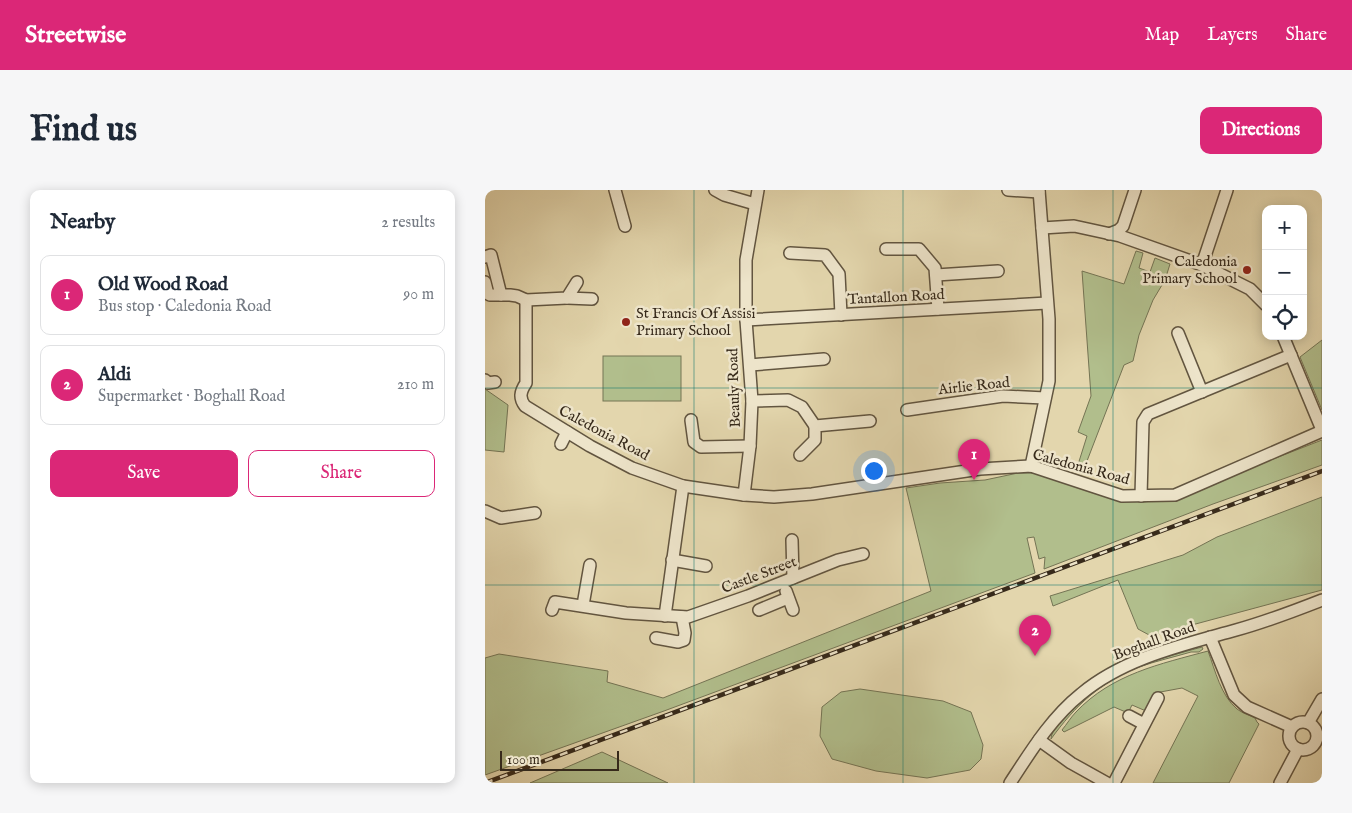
<!DOCTYPE html>
<html lang="en">
<head>
<meta charset="utf-8">
<style>
	:root { --surface:#fff; --page:#f6f6f7; --text:#1f2937; --muted:#747a83; --line:#e0e1e3; --accent:#db2777 }
	body { margin:0; font-family:"IM FELL English",serif; background:var(--page); color:var(--text) }
	.controls { position:absolute; right:15px; top:15px; display:grid; overflow:hidden; border-radius:10px; box-shadow:0 2px 12px #0003 }
	.controls button { width:45px; height:45px; display:grid; place-items:center; padding:0; border:0; border-bottom:1px solid var(--line); background:var(--surface); color:var(--text); font:25px sans-serif }
	.scale { position:absolute; left:15px; bottom:12px; width:119px; box-sizing:border-box; padding-left:5px; border:2px solid #372a1b; border-top:0; font-size:14px; line-height:18px; white-space:nowrap; color:#372a1b; -webkit-text-stroke:4px #ede4ca; paint-order:stroke }
	.you { position:absolute; left:388px; top:280px; width:18px; height:18px; margin:-12px; border:4px solid #fff; border-radius:50%; background:#1a73e8; box-shadow:0 0 0 8px #1a73e833 }
	.badge { display:grid; place-items:center; width:32px; height:32px; border-radius:50%; background:var(--accent); color:#fff; font-size:16px; font-weight:700 }
	.pin { position:absolute; translate:-50% -41px; filter:drop-shadow(0 1px 2px #0008) }
	.pin::after { content:''; position:absolute; top:26px; width:18px; height:15px; background:inherit; clip-path:polygon(0 0,100% 0,50% 100%) }
	.list { margin:0; padding:0; list-style:none }
	h2 { display:flex; justify-content:space-between; align-items:center; height:65px; margin:0; padding:0 20px; font-size:21px }
	h2 small { font-size:16px; font-weight:400; color:var(--muted) }
	.list li { display:grid; grid-template-columns:32px 1fr auto; gap:15px; align-items:center; box-sizing:border-box; height:80px; margin:0 10px 10px; padding:0 10px; border:1px solid var(--line); border-radius:10px }
	.list b { display:block; font-size:19px; white-space:nowrap }
	.list p { margin:0; font-size:16px; white-space:nowrap; color:var(--muted) }
	.list em { font-size:16px; font-style:normal; color:var(--muted) }
	.actions { display:flex; gap:10px; padding:15px 20px }
	.actions a { flex:1; padding:11px 0; border:1px solid var(--accent); border-radius:10px; text-align:center; font-size:18px; color:var(--accent) }
	.actions .main { background:var(--accent); color:#fff }
	.icon { flex:none; width:28px; height:28px; fill:none; stroke:currentColor; stroke-width:2; stroke-linecap:round; stroke-linejoin:round }
	.map { position:relative; flex:none; width:837px; height:593px; overflow:hidden; border-radius:10px }
	header { display:flex; align-items:center; gap:30px; box-sizing:border-box; height:70px; padding:0 25px; background:var(--accent); color:#fff }
	header strong { font-size:24px }
	nav { display:flex; gap:28px; margin-inline-start:auto; font-size:18px }
	.intro { display:flex; align-items:center; justify-content:space-between; box-sizing:border-box; height:120px; padding:0 30px }
	h1 { margin:0; font-size:35px }
	.button { padding:12px 22px; border-radius:10px; background:var(--accent); color:#fff; font-size:18px; font-weight:700 }
	main { display:flex; gap:30px; padding:0 30px }
	aside { flex:1; background:var(--surface); border-radius:10px; box-shadow:0 2px 12px #0003 }
	.map>svg:first-child { display:block }
	.green { fill:#b1be8c; stroke:#747454 }
	.lines { fill:none; stroke-linecap:round; stroke-linejoin:round }
	.minor-casing { stroke:#625540; stroke-width:14 }
	.minor { stroke:#ede4ca; stroke-width:11 }
	.rail-casing { stroke:#372a1b; stroke-width:4.5 }
	.rail { stroke:#ede4ca; stroke-width:2.5; stroke-dasharray:8; stroke-linecap:butt }
	.grid { fill:none; stroke:#0f766e; stroke-width:1; stroke-opacity:0.55 }
	.poi-dot { fill:#8f2418; stroke:#ede4ca; stroke-width:2 }
	.labels { text-anchor:middle; dominant-baseline:central; stroke-width:5; stroke-linejoin:round; paint-order:stroke }
	.poi-label { font-size:15px; fill:#372a1b; stroke:#ede4ca; text-anchor:end }
	.street-label { font-size:15px; fill:#372a1b; stroke:#ede4ca }
</style>
</head>
<body>
<header>
<strong>Streetwise</strong>
<nav><a>Map</a><a>Layers</a><a>Share</a></nav>
</header>
<div class="intro"><h1>Find us</h1><a class="button">Directions</a></div>
<main>
<aside>
<h2>Nearby<small>2 results</small></h2>
<ul class="list">
<li><span class="badge">1</span><div><b>Old Wood Road</b><p>Bus stop · Caledonia Road</p></div><em>90 m</em></li>
<li><span class="badge">2</span><div><b>Aldi</b><p>Supermarket · Boghall Road</p></div><em>210 m</em></li>
</ul>
<div class="actions"><a class="main">Save</a><a>Share</a></div>
</aside>
<div class="map">
<svg width="837" height="593" viewBox="0 0 837 593">
	<rect width="100%" height="100%" fill="#e3d6ad"/>
	<filter id="stains"><feTurbulence type="fractalNoise" baseFrequency=".004" numOctaves="4"/><feColorMatrix values="0 0 0 0 .2 0 0 0 0 .09 0 0 0 0 .02 0 0 0 .5 -.17"/></filter>
	<radialGradient id="worn" r=".72"><stop offset=".6" stop-color="#630" stop-opacity="0"/><stop offset="1" stop-color="#630" stop-opacity=".3"/></radialGradient>
	<g class="green">
		<polygon points="651,61 658,63 654,78 665,82 670,68 685,74 680,90 668,110 654,145 648,171 639,175 597,284 591,281 602,246 593,242 606,206 597,81 639,94"/>
		<polygon points="837,150 837,220 815,167"/>
		<rect x="118" y="166" width="78" height="45"/>
		<polygon points="0,199 23,215 19,262 0,260"/>
		<polygon points="837,250 837,275 728,314 559,379 560,367 554,369 549,347 542,348 550,383 179,521 0,585 0,468 14,464 123,481 122,492 178,508 446,401 421,298 455,293 500,290 533,283 551,283 631,308 659,312 688,308"/>
		<polygon points="837,307 837,400 666,446 653,439 633,390 568,416 565,406 698,365 732,347"/>
		<path d="M717,457L718,459L714,462H706C689,467 671,471 654,477C615,492 590,516 566,549C566,541 575,533 580,527C615,484 666,471 717,457Z"/>
		<path d="M723,461C730,480 736,506 752,519C757,523 764,525 770,528L772,532L774,534L744,593H668L713,506L697,498L670,503L661,521L647,515L643,523L629,517L579,542L577,540C582,534 586,527 591,522C627,484 675,474 723,461Z"/>
		<polygon points="375,499 458,511 486,522 498,555 496,569 485,580 442,588 391,581 347,569 335,546 337,517 356,502"/>
		<polygon points="117,562 183,593 45,593"/>
	</g>
	<g class="lines">
		<g class="minor-casing">
			<g id="minor">
				<polyline points="130,0 140,36"/>
				<polyline points="230,0 239,5 270,14"/>
				<polyline points="523,0 554,2"/>
				<polyline points="557,38 589,36 635,46 717,75 765,99 781,115"/>
				<polyline points="624,44 634,40 638,36 650,0"/>
				<polyline points="401,59 434,59 450,78 453,119"/>
				<polyline points="305,63 340,65 354,84 356,125"/>
				<polyline points="0,67 6,65 16,105"/>
				<polyline points="717,75 742,0"/>
				<polyline points="451,85 513,81"/>
				<polyline points="0,92 3,104 5,105 25,105 32,106 41,110 82,108 92,92"/>
				<polyline points="82,108 107,109"/>
				<path d="M41,110V193C35,202 34,208 40,216L105,256L147,278L198,296L259,305L289,307L327,304L495,279L546,276L637,306L690,305L837,241"/>
				<polyline points="261,130 562,113"/>
				<polyline points="693,143 717,202"/>
				<polyline points="798,146 837,240"/>
				<polyline points="265,175 339,169"/>
				<polyline points="0,190 3,193 10,192"/>
				<polyline points="267,211 303,210 317,217 330,236 385,231"/>
				<polyline points="422,220 518,206 560,208"/>
				<polyline points="206,230 209,252 216,257 265,256"/>
				<polyline points="76,254 82,242"/>
				<polyline points="315,265 330,250 330,236"/>
				<polyline points="546,276 564,191 564,129 554,0"/>
				<polyline points="259,305 265,256 267,211 261,130 261,70 273,0"/>
				<polyline points="656,306 658,232 663,224 806,165"/>
				<polyline points="0,321 16,328 50,323"/>
				<polyline points="307,350 308,388"/>
				<polyline points="187,370 221,376"/>
				<polyline points="301,401 308,420"/>
				<polyline points="98,415 105,375"/>
				<polyline points="67,420 70,412 141,423 203,427 263,406 353,370 378,364"/>
				<polyline points="274,420 303,408"/>
				<polyline points="180,426 198,296"/>
				<polyline points="725,447 749,505 762,517 807,537"/>
				<polyline points="171,448 193,452 199,450 200,443 197,427"/>
				<polyline points="644,526 659,534"/>
				<circle cx="818" cy="546" r="14"/>
				<polyline points="823,533 837,509"/>
				<polyline points="554,550 586,573 622,593"/>
				<path d="M525,593C546,561 566,528 596,504C639,468 698,455 751,440C780,432 809,421 837,410"/>
				<polyline points="629,593 673,508"/>
				<polyline points="795,593 813,559"/>
			</g>
		</g>
		<use href="#minor" class="minor"/>
		<g class="rail-casing">
			<polyline id="rail" points="0,593 837,281"/>
		</g>
		<use href="#rail" class="rail"/>
	</g>
	<path class="grid" d="M209,0V593M418,0V593M628,0V593M0,198H837M0,395H837"/>
	<g class="poi-dot">
		<circle cx="762" cy="80" r="5"/>
		<circle cx="141" cy="132" r="5"/>
	</g>
	<g class="labels">
		<g class="poi-label">
			<text x="752" y="71">Caledonia<tspan x="752" dy="17">Primary School</tspan></text>
			<text x="151" y="123" text-anchor="start">St Francis Of Assisi<tspan x="151" dy="17">Primary School</tspan></text>
		</g>
		<g class="street-label">
			<text transform="translate(411 107) rotate(-3)">Tantallon Road</text>
			<text transform="translate(489 196) rotate(-6)">Airlie Road</text>
			<text transform="translate(249 198) rotate(-92)">Beauly Road</text>
			<text transform="translate(119 243) rotate(28)">Caledonia Road</text>
			<text transform="translate(596 277) rotate(15)">Caledonia Road</text>
			<text transform="translate(274 385) rotate(-21)">Castle Street</text>
			<text transform="translate(669 451) rotate(-20)">Boghall Road</text>
		</g>
	</g>
	<rect width="100%" height="100%" filter="url(#stains)"/>
	<rect width="100%" height="100%" fill="url(#worn)"/>
</svg>
<div class="controls">
<button>+</button>
<button>−</button>
<button><svg class="icon" aria-label="locate" viewBox="0 0 24 24"><circle cx="12" cy="12" r="6"/><path d="M12 2v4M12 18v4M2 12h4M18 12h4"/></svg></button>
</div>
<div class="scale">100 m</div>
<div class="you"></div>
<div class="pin badge" style="left:489px;top:290px">1</div>
<div class="pin badge" style="left:550px;top:466px">2</div>
</div>
</main>
</body>
</html>
